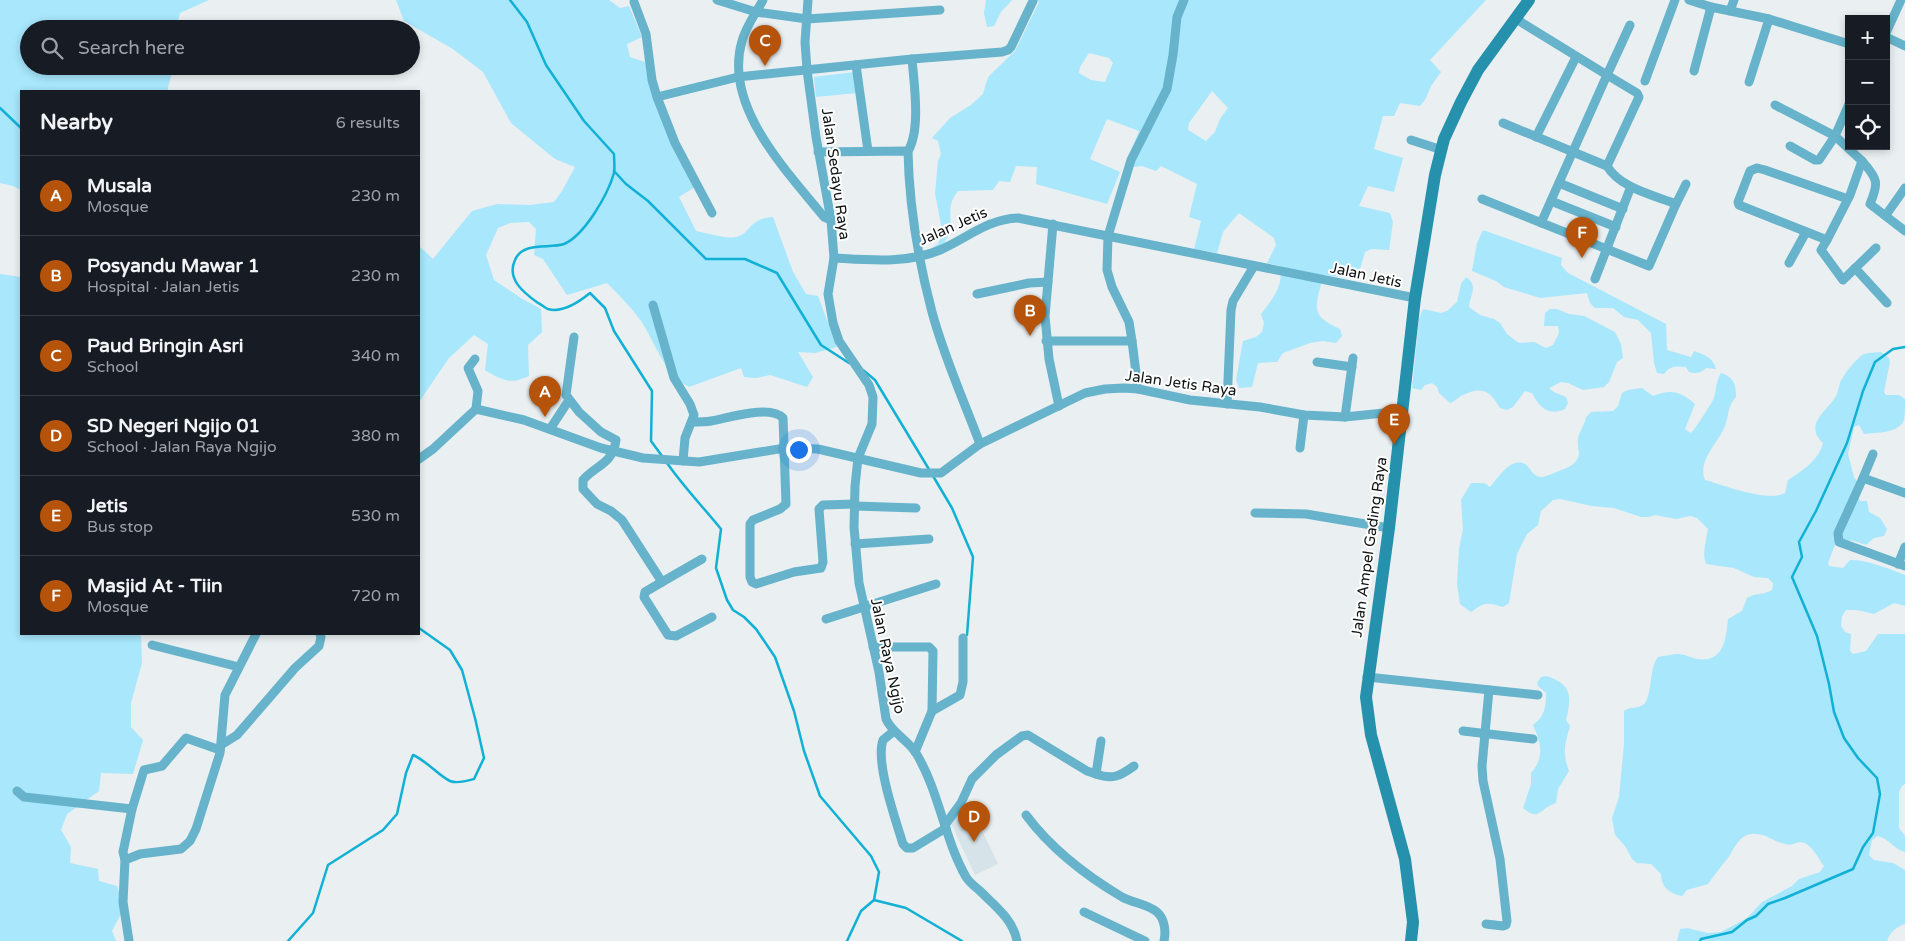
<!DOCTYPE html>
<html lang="en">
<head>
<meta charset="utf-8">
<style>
	:root { --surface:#171b24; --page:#20242c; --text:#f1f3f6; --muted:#9ea1a6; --line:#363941; --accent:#b45309 }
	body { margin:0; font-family:"Varela Round",sans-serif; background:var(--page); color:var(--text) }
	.controls { position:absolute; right:15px; top:15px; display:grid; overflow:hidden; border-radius:0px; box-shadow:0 2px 8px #0003 }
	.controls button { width:45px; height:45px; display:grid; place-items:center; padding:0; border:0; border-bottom:1px solid var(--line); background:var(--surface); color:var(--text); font:25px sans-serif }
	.you { position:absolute; left:798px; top:449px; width:18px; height:18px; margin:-12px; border:4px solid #fff; border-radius:50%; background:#1a73e8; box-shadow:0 0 0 8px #1a73e833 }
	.badge { display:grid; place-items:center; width:32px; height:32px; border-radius:50%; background:var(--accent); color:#fff; font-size:16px; font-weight:700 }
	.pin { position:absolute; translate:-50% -41px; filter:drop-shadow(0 1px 2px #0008) }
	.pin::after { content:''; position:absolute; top:26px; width:18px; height:15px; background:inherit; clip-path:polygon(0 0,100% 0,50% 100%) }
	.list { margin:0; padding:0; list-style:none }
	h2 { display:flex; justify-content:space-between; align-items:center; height:65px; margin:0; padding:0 20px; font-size:21px }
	h2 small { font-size:16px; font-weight:400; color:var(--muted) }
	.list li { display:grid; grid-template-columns:32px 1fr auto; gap:15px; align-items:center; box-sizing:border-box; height:80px; padding:0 20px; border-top:1px solid var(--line) }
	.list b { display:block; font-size:19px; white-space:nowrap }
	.list p { margin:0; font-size:16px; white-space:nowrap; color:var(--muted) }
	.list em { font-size:16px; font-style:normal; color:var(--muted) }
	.icon { flex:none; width:28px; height:28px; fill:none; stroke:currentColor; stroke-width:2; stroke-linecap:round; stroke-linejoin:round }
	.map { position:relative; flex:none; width:1905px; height:941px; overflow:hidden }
	.search { position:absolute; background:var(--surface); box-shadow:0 2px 8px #0003; left:20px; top:20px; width:400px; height:55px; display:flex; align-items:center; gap:12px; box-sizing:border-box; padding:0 18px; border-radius:28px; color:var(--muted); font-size:19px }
	.panel { position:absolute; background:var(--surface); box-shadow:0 2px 8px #0003; left:20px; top:90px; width:400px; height:545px; border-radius:0px }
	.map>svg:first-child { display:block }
	.built { fill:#d6e4e9 }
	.green { fill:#a8e7fc; fill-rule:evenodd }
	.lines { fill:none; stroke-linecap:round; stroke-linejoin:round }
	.stream { stroke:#11b0d5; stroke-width:2.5 }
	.minor { stroke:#66b3cb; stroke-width:9 }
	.secondary { stroke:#2691ad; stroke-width:12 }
	.labels { text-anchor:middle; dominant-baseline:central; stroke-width:4; stroke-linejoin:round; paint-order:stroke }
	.street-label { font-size:15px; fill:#121414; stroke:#fff }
</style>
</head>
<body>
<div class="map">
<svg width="1905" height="941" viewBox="0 0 1905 941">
	<rect width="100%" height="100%" fill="#eaeff1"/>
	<polygon class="built" points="972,809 998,864 975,875 949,819"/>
	<g class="green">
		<polygon points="0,0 209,0 180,13 176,29 29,29 29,66 174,66 168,87 168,91 21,91 21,190 13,186 0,183"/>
		<path d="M396,0H609L620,8L629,6L642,37L627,44L630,57L645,62L652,89L695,187L679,197L696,231C706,233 726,239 736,237C750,235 749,218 773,217L793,272L806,294L818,296L837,347L815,353L798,352L813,377L807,387L770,375L756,378L744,377L741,368L689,387C664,375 656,343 641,321C631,307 619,295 607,283L567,295L543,259L534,255L536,229L529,222L510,223L498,228L486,255L494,280L521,298L541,309L542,332L528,345L529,376C511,385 501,380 485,370L488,344L474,335L449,358L419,402V246L433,259L472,211L497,204L530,205L554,202L562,191L575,167L555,159L511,123L483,72L453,49L404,21Z"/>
		<polygon points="986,0 1012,0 1001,12 994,26 987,27 984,13"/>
		<path d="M1036,0H1486L1430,60L1441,72L1431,86L1425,100L1420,106L1400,103L1394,116H1383L1374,149L1403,158L1394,192L1368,186L1359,206L1390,213L1393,222L1389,250L1371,249L1365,252L1357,279L1323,275C1317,306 1307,314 1340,329L1342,336L1336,343L1323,341L1310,343L1283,353L1277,362L1258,363L1252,387L1239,388L1236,380L1243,341L1256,337L1262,332L1264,323L1261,314C1273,299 1284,285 1280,266L1267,263L1276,245L1274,238L1239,213L1223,232L1217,253L1194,249L1201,221L1189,217L1197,184L1161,166L1156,171L1142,166L1133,167L1127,160L1139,131L1107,119L1090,159L1120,172L1107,204L1036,184L1037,167L1016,166L1010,182L999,181L993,190L958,191C942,210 958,225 945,241V245L933,247L938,244L942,230L935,193L938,161L941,154L938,141L932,138L950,118L971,105L983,94L986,83L989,76L1015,51L1039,2ZM1089,53L1109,58L1113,63L1105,82L1091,80L1079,73L1080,67ZM1212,91L1228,108L1220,119L1215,132L1206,141L1188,130L1189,123Z"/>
		<polygon points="854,72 857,93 816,97 814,77"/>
		<path d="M1483,230L1562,258L1561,265L1568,273L1666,324L1667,350L1691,357L1694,351C1703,354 1714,358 1716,369L1706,368C1701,373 1696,374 1689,372L1686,367C1676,366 1670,366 1664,374L1657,373L1654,363L1651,333L1638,320L1624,317L1613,308H1595L1590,303L1587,293L1540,298L1504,287L1496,281L1472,271L1477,243Z"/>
		<polygon points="0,274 21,277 21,634 136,634 141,636 142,663 131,703 131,727 143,740 133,774 101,773 99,791 67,814 61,830 71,847 70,863 98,869 99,881 117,886 124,908 112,931 116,941 0,941"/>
		<path d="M1466,277C1479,286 1470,294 1469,307L1480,315L1494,319L1500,323L1507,334L1519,343L1534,342L1546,348L1553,345L1559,333L1558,326H1544L1545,313L1550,309H1557L1569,314L1584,316L1615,332L1621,344L1623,358L1617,362L1609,382L1604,387L1583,390L1568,383L1561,382L1549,388L1554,392L1566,397L1568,403L1565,409C1548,416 1540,408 1532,393L1525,391L1513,407L1507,410L1500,408C1490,391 1483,386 1463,395C1458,397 1456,401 1450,403L1439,393L1437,387L1432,383L1425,385L1421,390L1412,388L1419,319L1423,309L1441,313L1447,311L1457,302L1461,284Z"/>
		<path d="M1881,352L1889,358L1890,362L1884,392L1886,395H1899L1905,399C1905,406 1905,414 1904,420C1899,434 1876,432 1864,434L1859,425L1854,427L1848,454L1854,477L1859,484V498L1860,501H1867L1869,512L1880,518L1887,529L1884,536L1874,538L1866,545C1853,540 1847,538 1835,545L1828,563L1829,566L1843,568L1850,560C1865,559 1890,569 1905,575V606L1894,603L1874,614L1857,610H1846L1842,616L1841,626L1845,632L1851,634L1850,651L1853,654L1866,651L1878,634H1905V784L1902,786L1899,792V828L1905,836V852C1894,849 1889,839 1878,836L1872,840L1869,855L1874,860L1893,863L1905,870V924C1896,927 1890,932 1887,941H1677L1680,929L1687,928L1708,933L1721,932L1747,918L1762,902L1792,886L1799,879L1820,872L1824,866C1818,858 1811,842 1800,842C1795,843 1791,846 1785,844C1775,842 1767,835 1757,834C1737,832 1734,853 1724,863C1718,870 1713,877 1708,884L1687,890L1682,896C1670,894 1661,887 1661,874L1651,864L1637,863L1632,859L1625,846L1615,835L1612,818L1619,797L1624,744V711C1631,706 1636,709 1643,705C1652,700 1649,667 1658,657C1665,656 1672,654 1678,654C1685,654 1691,658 1697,659C1724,663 1726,639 1728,619L1742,611L1747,598C1755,593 1764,595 1772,590L1773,583L1768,578L1754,577L1734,568L1706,564C1702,553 1706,541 1708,529L1697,518L1690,516L1676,519L1655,515L1649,517H1641L1614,508L1592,506L1560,499L1553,500L1541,511L1538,525L1527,534L1517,554L1509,603L1503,607C1487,602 1485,602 1471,612L1460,604L1457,584L1459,549L1463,529L1461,500L1471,483H1484L1490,487C1497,479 1505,466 1515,463C1528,459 1529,472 1537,476C1542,479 1547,475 1552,474C1562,469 1577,467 1579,454C1579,449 1577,444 1578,439C1579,431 1585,425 1586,417L1591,412L1613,411L1618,406L1622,393L1628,390L1642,388L1653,396C1671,389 1680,391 1695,404L1685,429L1691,433C1694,431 1711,404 1713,400C1717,391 1715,382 1721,373C1734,377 1736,385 1736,397C1727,406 1729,416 1725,426C1718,443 1697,461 1705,480C1724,485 1768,503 1785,493L1788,480C1802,471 1819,460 1823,443C1802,423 1830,410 1837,394C1839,389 1839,383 1842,379C1846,371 1855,361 1862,355C1867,352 1876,353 1881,352Z"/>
		<path d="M1546,676C1572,684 1572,696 1566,720L1570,726C1565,744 1562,753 1569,771L1558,789L1556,803C1538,809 1540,822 1523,808L1531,784V773C1545,757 1541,743 1533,725C1545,716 1546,707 1546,693L1538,686L1537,683L1541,677Z"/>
	</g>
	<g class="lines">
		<g class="stream">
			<path d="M510,0L527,22L546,65L584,121L614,154C614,160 615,167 614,173C608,194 585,235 564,244C549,249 523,241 515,260C506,279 524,293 538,303C541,304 545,308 548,309C562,313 579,302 590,293L605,308L614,331L652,391L651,441L662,456"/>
			<polyline points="0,108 21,128"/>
			<polyline points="614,171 626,184 648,201 706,259 745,259 777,273 821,345 849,363"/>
			<polyline points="863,370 875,380 930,471"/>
			<path d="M667,463C683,486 703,507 721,529L716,568L727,600L733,610L744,617L756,629L775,657L794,711L804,751L820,796L871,856L879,872L874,900L861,911L847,941"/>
			<polyline points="933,476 952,508 973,557 967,635"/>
			<polyline points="874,900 906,908 962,941"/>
			<path d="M288,941L313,913L328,865L383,830L397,814L406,773L413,755C427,761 439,776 450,781C457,784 467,781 474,779L484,758L475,718L462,670L450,650L419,628"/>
			<polyline points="1700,941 1701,939 1732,932 1747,920 1756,916 1768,904 1785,898 1853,869 1863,847 1873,833 1880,794 1877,778 1858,758 1844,738 1834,712 1829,684 1817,636 1792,577 1802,557 1799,542 1816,511 1847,443 1863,391 1875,362 1893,349 1905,347"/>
		</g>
		<g class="minor">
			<polyline points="717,0 756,12 807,19 940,10"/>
			<path d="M763,0C756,13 746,26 742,41C723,106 786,170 824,217L831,220"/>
			<path d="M808,0L805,42L807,70L816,137L831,220L834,258L828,294L833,323L839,341L869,385L873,397L872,424L858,458L855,486L854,527L859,583L879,672L886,719C892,733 908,740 916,753C939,791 944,838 966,877C969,882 974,886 979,890C994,905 1013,919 1017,941"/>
			<polyline points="1689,0 1711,7 1769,19 1849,44"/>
			<polyline points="634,2 646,34 652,80 657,97 738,77 912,59 1002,52 1008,50 1011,47 1033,1"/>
			<polyline points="1730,11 1734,0"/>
			<polyline points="1516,19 1607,75 1541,223"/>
			<polyline points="1886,33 1901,0"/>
			<polyline points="1886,37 1905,46"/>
			<polyline points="856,65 868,151"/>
			<polyline points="1694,71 1711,7"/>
			<polyline points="1645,81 1675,0"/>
			<polyline points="1749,82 1769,19"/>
			<polyline points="657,97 675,143 712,213"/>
			<polyline points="1775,105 1835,136 1862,161 1850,195 1848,199 1827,240 1739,205 1738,202 1750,171 1757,168 1765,170 1848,199"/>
			<polyline points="1503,123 1607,166"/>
			<polyline points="1536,137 1576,57"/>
			<polyline points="1411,140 1442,150"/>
			<polyline points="1790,146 1815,160 1819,160 1835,136 1849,104"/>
			<path d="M908,151C921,130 914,83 912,59"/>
			<path d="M818,152L908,151C909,206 918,259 932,312C944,357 964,401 980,444"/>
			<path d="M1862,161C1878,179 1879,183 1870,204L1905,231"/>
			<polyline points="1607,166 1639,97 1637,93 1607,75 1630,25"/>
			<path d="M1607,166C1620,188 1653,195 1676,204L1686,184"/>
			<polyline points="1559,183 1623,209"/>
			<polyline points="1482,199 1649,266 1676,204"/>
			<polyline points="1551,201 1616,227"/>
			<polyline points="1886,215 1905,188"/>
			<polyline points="1053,224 1045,316 1049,359 1059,406"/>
			<polyline points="1827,240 1821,250 1843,280 1876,248"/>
			<path d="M834,258C869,260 907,264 940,250C967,238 988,219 1018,218L1415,298"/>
			<polyline points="1789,263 1806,232"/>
			<polyline points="1855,268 1887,303"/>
			<polyline points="1595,279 1630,189"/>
			<polyline points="977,294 1029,283 1048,282"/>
			<polyline points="653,305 674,378 690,404 694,415 685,438 683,461"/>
			<path d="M574,337L566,395L579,412L601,432L616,440C613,464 596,465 583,480V489L597,504L611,511L622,520L662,582L645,592L644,597L668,635L676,636L712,617"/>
			<polyline points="1046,341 1132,341 1138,389"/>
			<polyline points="1132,341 1129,322 1112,287 1107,270 1108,236 1131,160 1167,89 1173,55 1177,17 1184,0"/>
			<polyline points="475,359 468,368 478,391 476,409"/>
			<polyline points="1317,362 1352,367"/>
			<polyline points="1227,404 1231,310 1233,301 1254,266"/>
			<polyline points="1345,417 1353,358"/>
			<path d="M692,422C698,422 705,422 711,421C728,418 771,404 783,418L786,504L780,509L753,520L750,524V577L752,582L756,584L794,572L821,568L823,562L819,509L823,505L855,504"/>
			<polyline points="550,429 569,400"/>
			<polyline points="1300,448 1304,415"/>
			<polyline points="419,459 433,449 476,409 524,420 601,448 643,458 699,462 785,448 818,449 921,473 941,473 980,444 1085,393 1105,389 1124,388 1138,389 1190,400 1260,407 1304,415 1345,417 1403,411"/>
			<polyline points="1863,478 1873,454"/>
			<polyline points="1905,493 1863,478 1838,533 1839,542 1905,566"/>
			<polyline points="855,506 916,508"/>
			<polyline points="1255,513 1306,514 1389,528"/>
			<polyline points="855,544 929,539"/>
			<polyline points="1898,564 1905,547"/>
			<polyline points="662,582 702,559"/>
			<polyline points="826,619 936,584"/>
			<polyline points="152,645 239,667"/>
			<polyline points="873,647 929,647 933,651 932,711 915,752"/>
			<polyline points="1367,677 1538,695"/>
			<polyline points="932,711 960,695 963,682 963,638"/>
			<path d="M894,731L883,740C875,762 896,821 903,844L907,848H913L946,828"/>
			<polyline points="1463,731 1533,739"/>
			<polyline points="221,745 237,735 295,668 319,646 321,637 320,634"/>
			<path d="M1096,774C1113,780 1120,776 1134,766"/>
			<polyline points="17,791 24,797 132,809 123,852 125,860"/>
			<polyline points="132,809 144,770 162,766 186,738 220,750"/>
			<path d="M1026,815C1052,850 1085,875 1122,897C1133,903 1148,904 1157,912C1165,919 1166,932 1164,941"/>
			<polyline points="945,825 961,803 972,779 996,755 1022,736 1028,735 1087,771 1096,774 1101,741"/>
			<polyline points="1084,912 1145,941"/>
			<polyline points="1486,924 1503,926 1506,925 1507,921 1500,859 1483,781 1482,766 1489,690"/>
			<polyline points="129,941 123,902 125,860 140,854 181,849 190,841 196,829 220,753 225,695 256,634"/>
		</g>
		<polyline class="secondary" points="1411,941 1413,922 1405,859 1371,735 1366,697 1389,528 1415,298 1435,175 1444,139 1461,102 1478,70 1529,0"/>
	</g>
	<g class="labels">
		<g class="street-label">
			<text transform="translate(836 174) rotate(82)">Jalan Sedayu Raya</text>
			<text transform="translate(953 226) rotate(-24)">Jalan Jetis</text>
			<text transform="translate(1366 275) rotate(12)">Jalan Jetis</text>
			<text transform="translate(1181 383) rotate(8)">Jalan Jetis Raya</text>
			<text transform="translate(1369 547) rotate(-82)">Jalan Ampel Gading Raya</text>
			<text transform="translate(888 656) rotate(78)">Jalan Raya Ngijo</text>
		</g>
	</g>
</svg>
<div class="controls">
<button>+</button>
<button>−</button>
<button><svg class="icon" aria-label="locate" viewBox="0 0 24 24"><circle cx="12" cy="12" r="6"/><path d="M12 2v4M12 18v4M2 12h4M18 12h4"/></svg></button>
</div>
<div class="you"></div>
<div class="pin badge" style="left:545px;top:417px">A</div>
<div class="pin badge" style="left:1030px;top:336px">B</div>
<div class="pin badge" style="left:765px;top:66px">C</div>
<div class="pin badge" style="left:974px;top:842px">D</div>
<div class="pin badge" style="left:1394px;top:445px">E</div>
<div class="pin badge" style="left:1582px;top:258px">F</div>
<div class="search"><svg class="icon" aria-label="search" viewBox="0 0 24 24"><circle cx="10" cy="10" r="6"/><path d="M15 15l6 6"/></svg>Search here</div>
<section class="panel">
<h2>Nearby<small>6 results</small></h2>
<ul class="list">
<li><span class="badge">A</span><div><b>Musala</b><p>Mosque</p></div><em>230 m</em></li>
<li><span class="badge">B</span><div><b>Posyandu Mawar 1</b><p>Hospital · Jalan Jetis</p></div><em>230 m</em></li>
<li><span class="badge">C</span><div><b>Paud Bringin Asri</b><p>School</p></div><em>340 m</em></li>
<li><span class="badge">D</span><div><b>SD Negeri Ngijo 01</b><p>School · Jalan Raya Ngijo</p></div><em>380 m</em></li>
<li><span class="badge">E</span><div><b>Jetis</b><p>Bus stop</p></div><em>530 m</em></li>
<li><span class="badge">F</span><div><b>Masjid At - Tiin</b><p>Mosque</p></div><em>720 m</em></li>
</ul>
</section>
</div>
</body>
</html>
